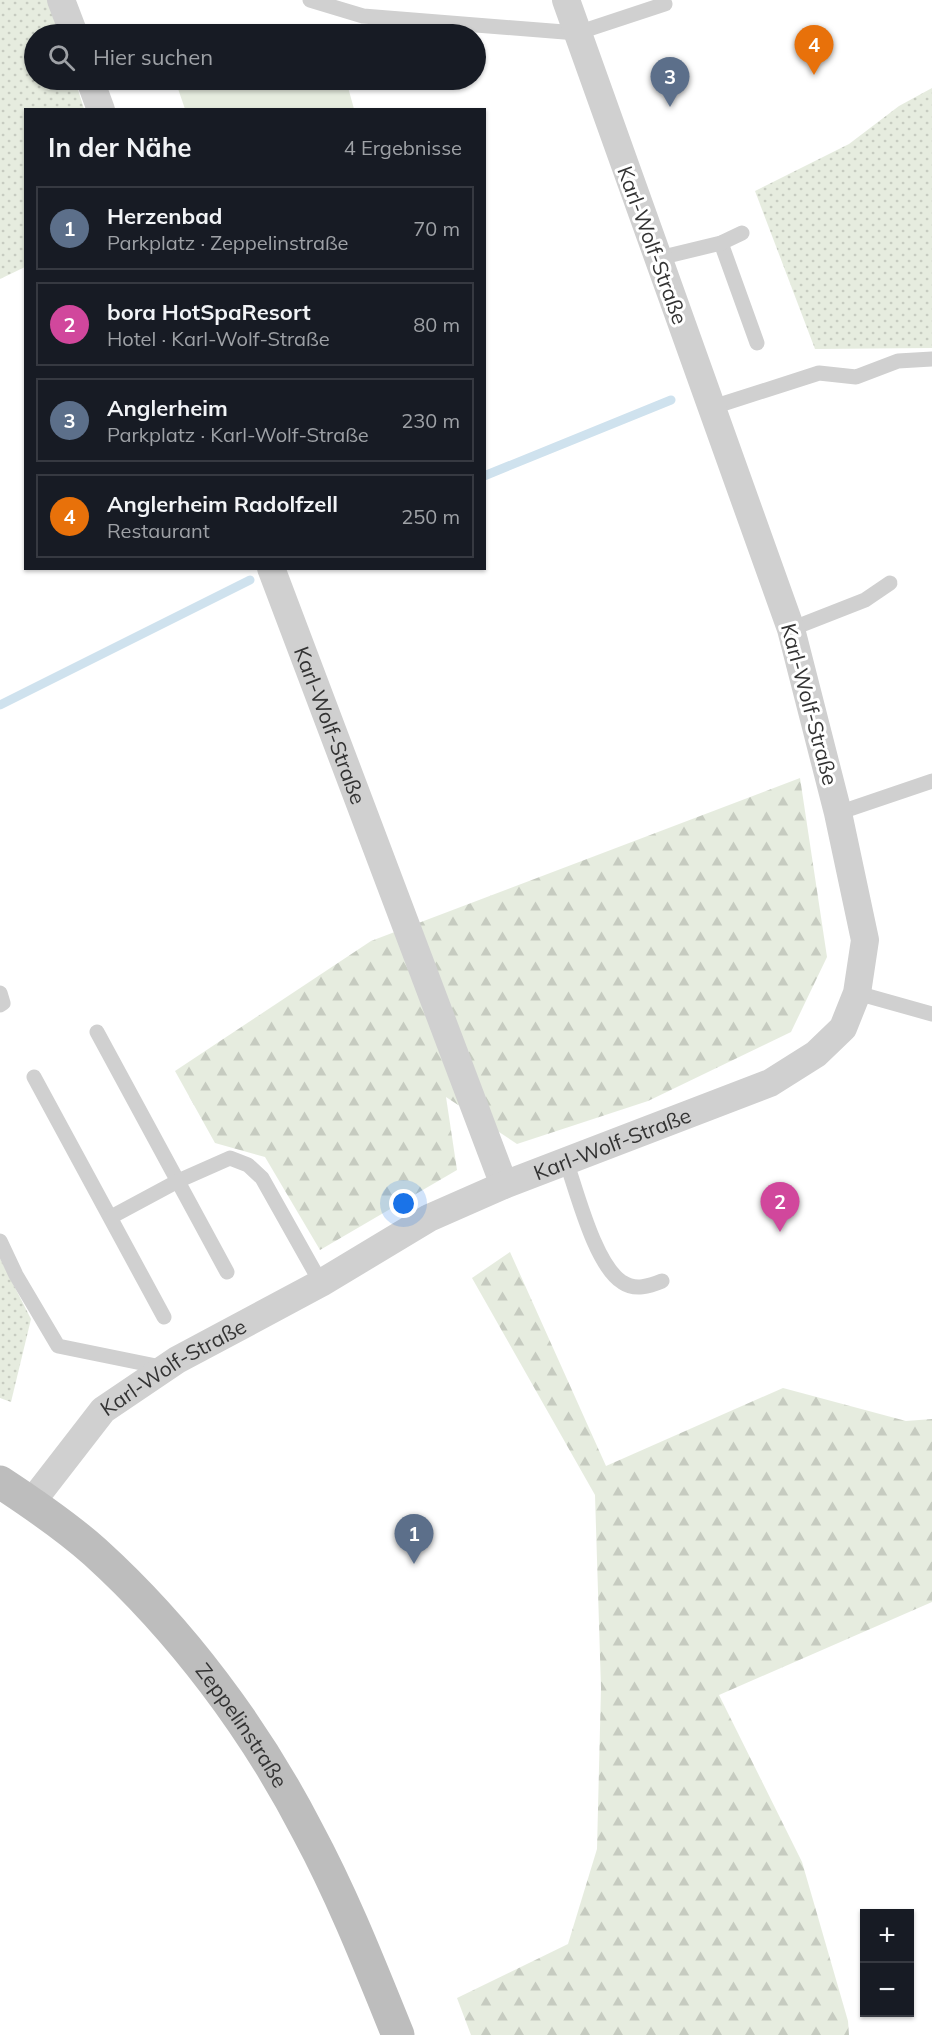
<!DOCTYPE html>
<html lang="de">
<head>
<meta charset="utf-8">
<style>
	:root { --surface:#171b24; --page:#242831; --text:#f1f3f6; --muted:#9ea1a6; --line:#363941; --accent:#ea580c }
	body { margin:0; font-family:Mulish,sans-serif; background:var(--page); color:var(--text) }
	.controls { position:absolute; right:18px; bottom:18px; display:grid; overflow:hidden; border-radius:0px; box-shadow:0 2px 4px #0004 }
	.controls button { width:54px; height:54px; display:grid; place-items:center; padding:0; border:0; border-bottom:2px solid var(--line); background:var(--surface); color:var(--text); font:30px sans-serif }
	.you { position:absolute; left:404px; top:1204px; width:21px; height:21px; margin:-15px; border:4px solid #fff; border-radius:50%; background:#1a73e8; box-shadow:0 0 0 9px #1a73e833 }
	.badge { display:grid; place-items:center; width:39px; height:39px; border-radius:50%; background:var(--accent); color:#fff; font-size:20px; font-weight:700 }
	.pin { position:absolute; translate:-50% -50px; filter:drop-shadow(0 2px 3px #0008) }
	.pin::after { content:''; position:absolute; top:32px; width:21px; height:18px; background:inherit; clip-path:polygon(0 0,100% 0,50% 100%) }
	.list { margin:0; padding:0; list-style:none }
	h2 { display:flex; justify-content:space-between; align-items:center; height:78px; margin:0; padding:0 24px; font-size:26px }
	h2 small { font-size:20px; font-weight:400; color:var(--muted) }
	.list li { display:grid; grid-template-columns:39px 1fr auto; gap:18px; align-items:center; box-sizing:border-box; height:84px; margin:0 12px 12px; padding:0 12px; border:2px solid var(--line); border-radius:0px }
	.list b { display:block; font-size:22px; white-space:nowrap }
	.list p { margin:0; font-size:20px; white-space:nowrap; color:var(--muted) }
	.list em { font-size:20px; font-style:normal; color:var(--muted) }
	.icon { flex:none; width:33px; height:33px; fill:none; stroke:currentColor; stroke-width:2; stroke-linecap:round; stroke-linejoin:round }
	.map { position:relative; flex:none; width:932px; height:2035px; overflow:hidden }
	.search { position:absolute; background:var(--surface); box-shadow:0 2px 4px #0004; left:24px; top:24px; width:462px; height:66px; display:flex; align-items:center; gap:15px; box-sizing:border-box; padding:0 21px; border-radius:33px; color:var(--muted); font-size:22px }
	.panel { position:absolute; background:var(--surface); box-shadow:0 2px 4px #0004; left:24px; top:108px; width:462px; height:462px; border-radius:0px }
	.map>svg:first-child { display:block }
	.grass { fill:url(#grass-dots) }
	.forest { fill:url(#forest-firs) }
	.park { fill:#e6ecdf }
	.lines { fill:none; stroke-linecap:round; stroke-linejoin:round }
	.stream { stroke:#cfe2ee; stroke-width:9 }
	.service { stroke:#d0d0d0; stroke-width:15 }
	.minor { stroke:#d0d0d0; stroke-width:28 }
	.secondary { stroke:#bdbdbd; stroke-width:33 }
	.labels { text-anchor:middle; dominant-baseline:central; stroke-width:6; stroke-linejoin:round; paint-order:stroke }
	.street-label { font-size:21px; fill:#333; stroke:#fff }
</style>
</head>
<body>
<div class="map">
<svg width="932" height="2035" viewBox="0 0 932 2035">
	<defs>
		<pattern id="grass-dots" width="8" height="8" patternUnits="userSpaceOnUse" patternTransform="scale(1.5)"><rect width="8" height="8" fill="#e6ecdf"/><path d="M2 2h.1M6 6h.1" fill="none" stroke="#c6cbc0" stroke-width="1.8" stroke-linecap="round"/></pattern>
		<pattern id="forest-firs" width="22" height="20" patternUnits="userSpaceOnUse" patternTransform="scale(1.5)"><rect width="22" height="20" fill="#e6ecdf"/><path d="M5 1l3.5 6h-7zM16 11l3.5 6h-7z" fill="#c6cbc0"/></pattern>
	</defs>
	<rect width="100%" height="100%" fill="#fff"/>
	<g class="grass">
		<polygon points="0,0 50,0 61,34 34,34 34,80 75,80 84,109 26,110 25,267 0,279"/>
		<polygon points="932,88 932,348 815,349 755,191 849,144 899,106"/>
		<polygon points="0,1258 31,1319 11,1402 0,1398"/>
	</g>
	<g class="forest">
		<polygon points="800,778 827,957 791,1032 648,1101 517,1144 446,1097 457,1170 320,1250 265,1157 215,1143 175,1071 371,941"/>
		<polygon points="510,1252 606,1466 783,1388 906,1421 932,1419 932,1602 719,1695 802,1862 848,2021 849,2035 471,2035 457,1998 568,1944 597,1849 601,1688 595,1495 472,1278"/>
	</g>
	<polygon class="park" points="175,80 346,80 354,109 185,109"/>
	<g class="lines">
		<g class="stream">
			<polyline points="484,476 671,400"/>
			<polyline points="0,705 250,580"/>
		</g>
		<g class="service">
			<polyline points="310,0 363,16 577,33 665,4"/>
			<polyline points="721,243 757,343"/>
			<polyline points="659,258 721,243 742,233"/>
			<polyline points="713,407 819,373 856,377 898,361 932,359"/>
			<polyline points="791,629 865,600 890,583"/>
			<polyline points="838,813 932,781"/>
			<polyline points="0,993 3,1003 0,1005"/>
			<polyline points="857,993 932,1014"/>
			<polyline points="97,1032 227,1272"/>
			<polyline points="34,1077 164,1317"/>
			<path d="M566,1161C577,1192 595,1265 622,1282C635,1291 650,1286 662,1281"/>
			<polyline points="111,1217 178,1181 230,1158 248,1165 262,1178 321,1283"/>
			<polyline points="0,1241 16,1275 58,1346 166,1368"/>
		</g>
		<g class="minor">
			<polyline points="61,0 74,34"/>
			<polyline points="90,80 101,110"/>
			<path id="s1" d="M271,568L504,1185"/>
			<path id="s2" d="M31,1503L103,1410L177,1360L321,1283L429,1218L504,1185L770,1083L816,1054L843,1028L857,993L865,940L838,813L791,629L566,0"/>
		</g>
		<path class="secondary" id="s3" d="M0,1482C32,1503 66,1526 95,1552C181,1630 255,1729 308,1832C343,1897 370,1966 398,2035"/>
	</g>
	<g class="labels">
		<g class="street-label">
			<text transform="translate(653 245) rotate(70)">Karl-Wolf-Straße</text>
			<text transform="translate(810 704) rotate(75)">Karl-Wolf-Straße</text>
			<text stroke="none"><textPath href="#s1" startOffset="168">Karl-Wolf-Straße</textPath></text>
			<text stroke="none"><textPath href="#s2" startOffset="694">Karl-Wolf-Straße</textPath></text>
			<text stroke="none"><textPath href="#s2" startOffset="200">Karl-Wolf-Straße</textPath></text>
			<text stroke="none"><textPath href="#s3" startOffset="346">Zeppelinstraße</textPath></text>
		</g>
	</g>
</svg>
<div class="controls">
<button>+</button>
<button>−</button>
</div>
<div class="you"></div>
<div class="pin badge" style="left:414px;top:1564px;background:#5c6f8a">1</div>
<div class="pin badge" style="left:780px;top:1232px;background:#d1479c">2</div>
<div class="pin badge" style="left:670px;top:107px;background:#5c6f8a">3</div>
<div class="pin badge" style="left:814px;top:75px;background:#e8710a">4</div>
<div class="search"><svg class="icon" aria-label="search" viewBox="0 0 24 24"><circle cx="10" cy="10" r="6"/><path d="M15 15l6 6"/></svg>Hier suchen</div>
<section class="panel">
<h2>In der Nähe<small>4 Ergebnisse</small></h2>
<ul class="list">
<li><span class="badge" style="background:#5c6f8a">1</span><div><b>Herzenbad</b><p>Parkplatz · Zeppelinstraße</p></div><em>70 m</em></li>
<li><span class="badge" style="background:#d1479c">2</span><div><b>bora HotSpaResort</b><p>Hotel · Karl-Wolf-Straße</p></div><em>80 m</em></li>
<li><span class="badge" style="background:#5c6f8a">3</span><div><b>Anglerheim</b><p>Parkplatz · Karl-Wolf-Straße</p></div><em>230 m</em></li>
<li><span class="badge" style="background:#e8710a">4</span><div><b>Anglerheim Radolfzell</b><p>Restaurant</p></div><em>250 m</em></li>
</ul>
</section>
</div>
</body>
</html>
